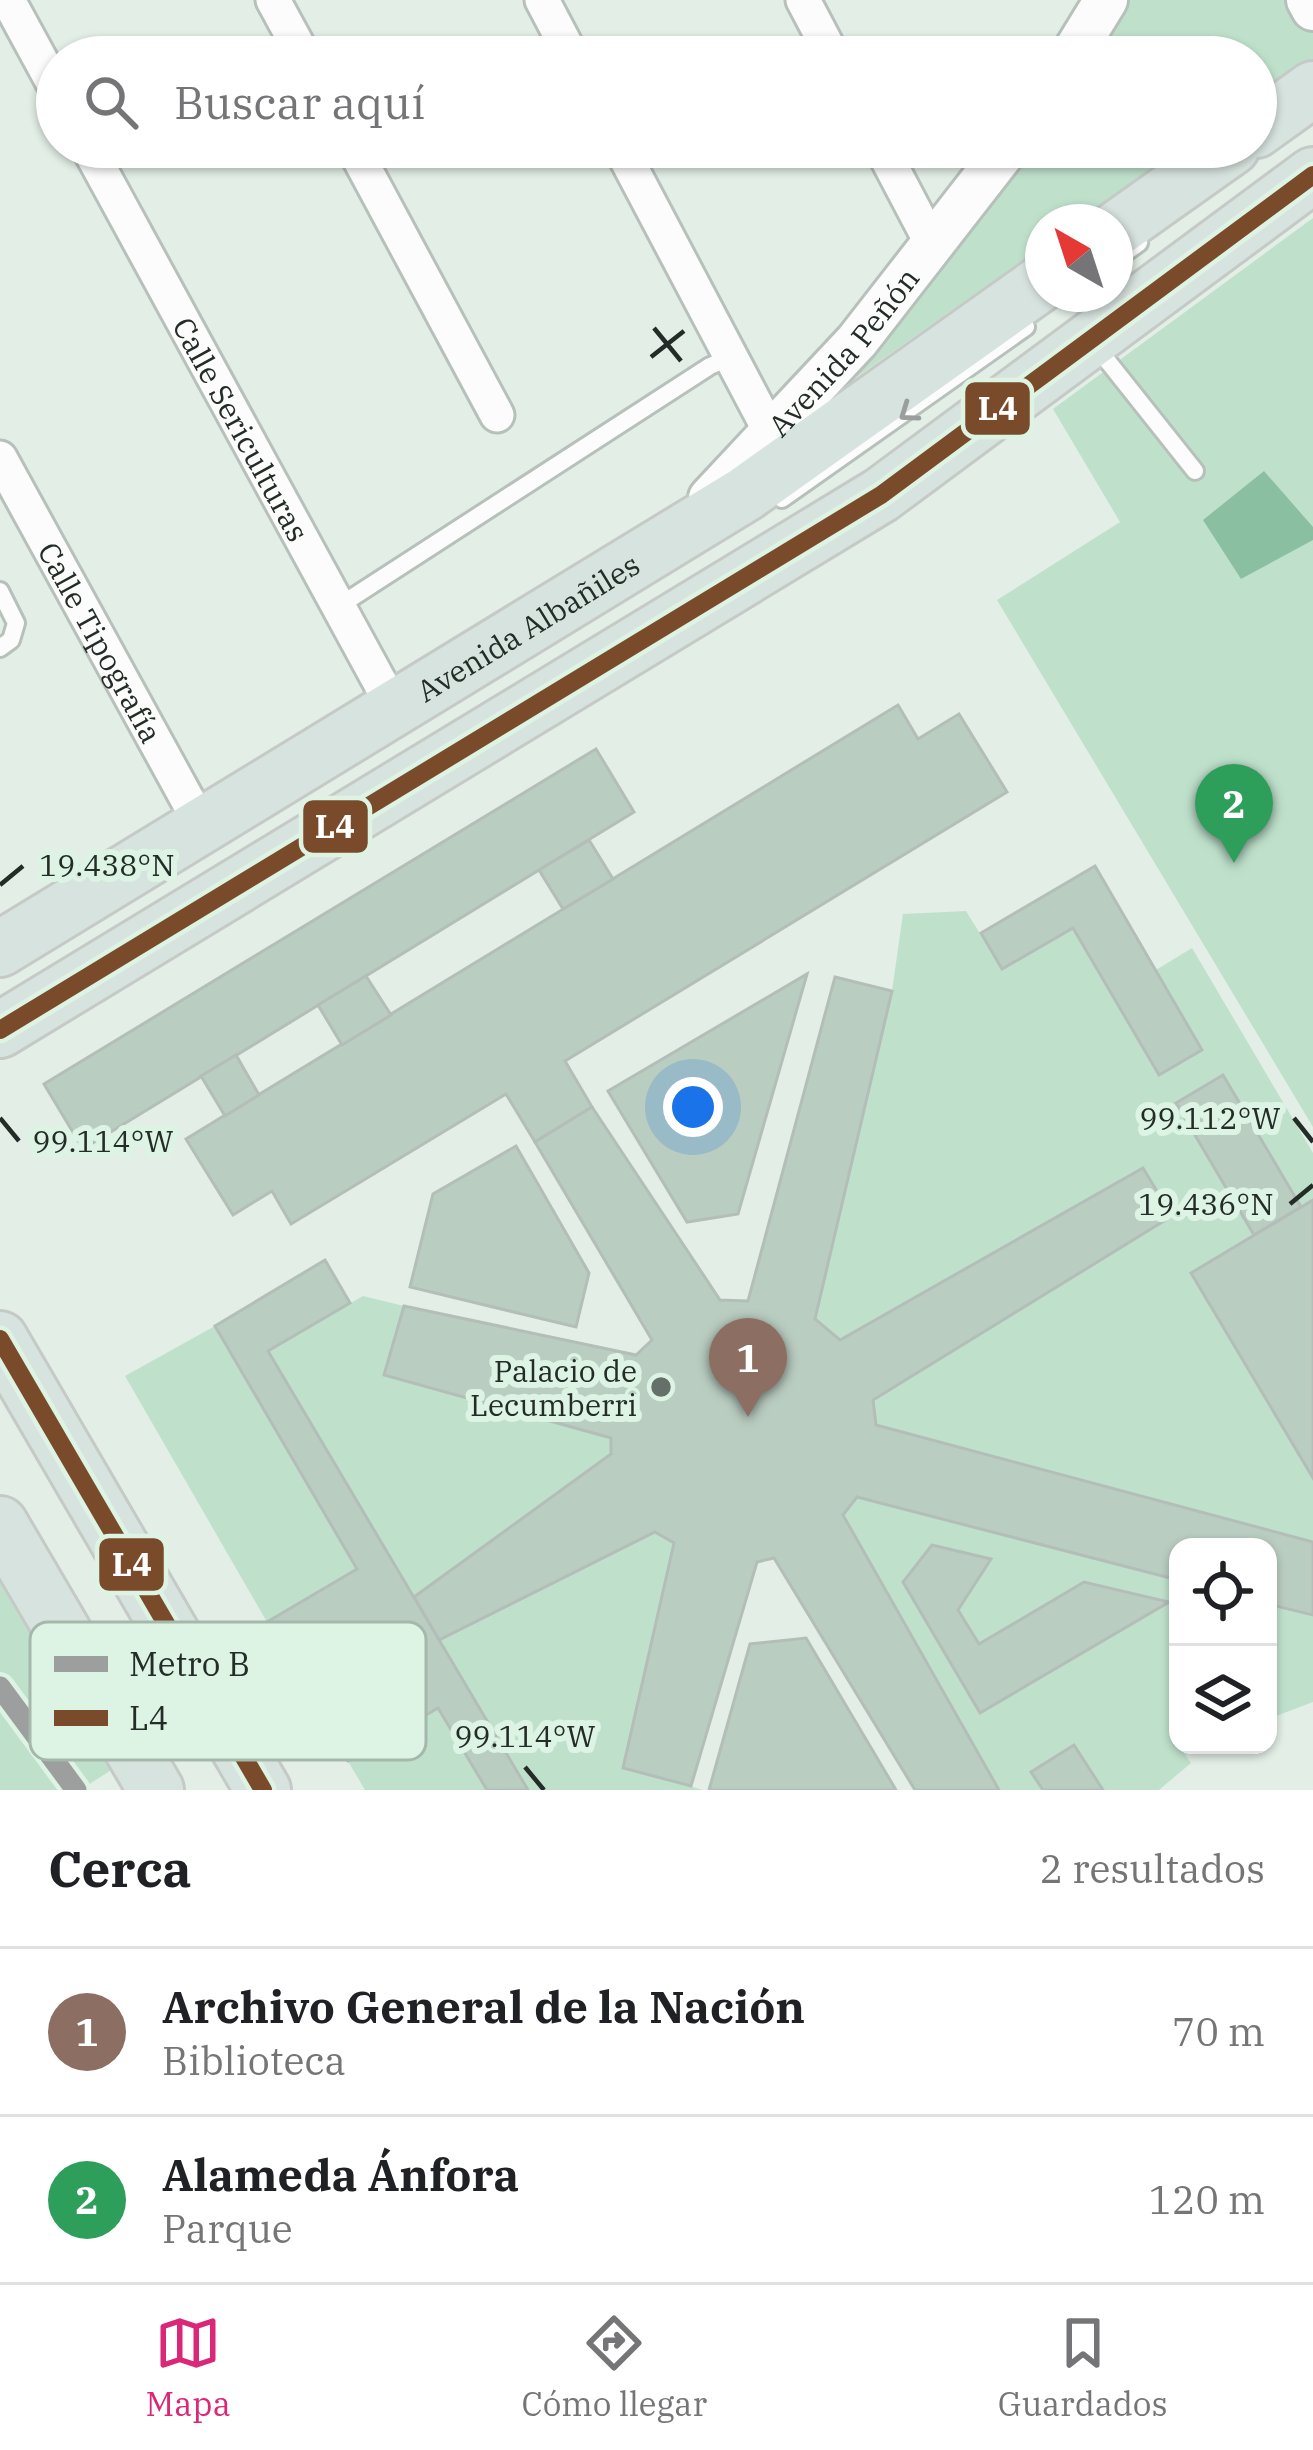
<!DOCTYPE html>
<html lang="es">
<head>
<meta charset="utf-8">
<style>
	:root { --surface:#fff; --page:#f6f6f6; --text:#202124; --muted:#757577; --line:#e0e0e0; --accent:#db2777 }
	body { margin:0; font-family:"IBM Plex Serif",serif; background:var(--page); color:var(--text) }
	.controls { position:absolute; right:36px; bottom:36px; display:grid; overflow:hidden; border-radius:24px; box-shadow:0 3px 9px #0004 }
	.controls button { width:108px; height:108px; display:grid; place-items:center; padding:0; border:0; border-bottom:3px solid var(--line); background:var(--surface); color:var(--text); font:60px sans-serif }
	.compass { position:absolute; left:1025px; top:204px; width:108px; height:108px; border-radius:50%; background:var(--surface); box-shadow:0 3px 9px #0004; rotate:321deg }
	.you { position:absolute; left:693px; top:1107px; width:42px; height:42px; margin:-30px; border:9px solid #fff; border-radius:50%; background:#1a73e8; box-shadow:0 0 0 18px #1a73e833 }
	.badge { display:grid; place-items:center; width:78px; height:78px; border-radius:50%; background:var(--accent); color:#fff; font-size:39px; font-weight:700 }
	.pin { position:absolute; translate:-50% -99px; filter:drop-shadow(0 3px 6px #0008) }
	.pin::after { content:''; position:absolute; top:63px; width:42px; height:36px; background:inherit; clip-path:polygon(0 0,100% 0,50% 100%) }
	.list { margin:0; padding:0; list-style:none }
	h2 { display:flex; justify-content:space-between; align-items:center; height:156px; margin:0; padding:0 48px; font-size:51px }
	h2 small { font-size:39px; font-weight:400; color:var(--muted) }
	.list li { display:grid; grid-template-columns:78px 1fr auto; gap:36px; align-items:center; box-sizing:border-box; height:168px; padding:0 48px; border-top:3px solid var(--line) }
	.list b { display:block; font-size:45px; white-space:nowrap }
	.list p { margin:0; font-size:39px; white-space:nowrap; color:var(--muted) }
	.list em { font-size:39px; font-style:normal; color:var(--muted) }
	.icon { flex:none; width:66px; height:66px; fill:none; stroke:currentColor; stroke-width:2; stroke-linecap:round; stroke-linejoin:round }
	.map { position:relative; flex:none; width:1313px; height:1790px; overflow:hidden }
	.search { position:absolute; background:var(--surface); box-shadow:0 3px 9px #0004; left:36px; right:36px; top:36px; height:132px; display:flex; align-items:center; gap:30px; box-sizing:border-box; padding:0 42px; border-radius:66px; color:var(--muted); font-size:45px }
	.sheet { height:492px; background:var(--surface) }
	nav { display:flex; justify-content:space-around; align-items:center; box-sizing:border-box; height:168px; border-top:3px solid var(--line); background:var(--surface); font-size:33px; color:var(--muted) }
	nav a { display:grid; justify-items:center; gap:6px }
	nav .on { color:var(--accent) }
	.map>svg:first-child { display:block }
	.green { fill:#bfe1cc }
	.water { fill:#8bbfa1 }
	.building { fill:#bacdc1; stroke:#b4beb8; stroke-width:3 }
	.lines { fill:none; stroke-linecap:round; stroke-linejoin:round }
	.service-casing { stroke:#b7c0ba; stroke-width:22 }
	.minor-casing { stroke:#b7c0ba; stroke-width:39 }
	.tertiary-casing { stroke:#b7c0ba; stroke-width:48 }
	.primary-casing { stroke:#c5cac7; stroke-width:60 }
	.service { stroke:#fbfcfb; stroke-width:16 }
	.minor { stroke:#fbfcfb; stroke-width:33 }
	.tertiary { stroke:#fbfcfb; stroke-width:42 }
	.primary { stroke:#d7e3de; stroke-width:54 }
	.bus-1-casing { stroke:#ddf3e4; stroke-width:27 }
	.bus-1 { stroke:#7a4b2a; stroke-width:18 }
	.metro-1-casing { stroke:#ddf3e4; stroke-width:30 }
	.metro-1 { stroke:#9c9f9e; stroke-width:21 }
	.oneway { stroke:#9a9e9c }
	.ticks { fill:none; stroke:#242c27; stroke-width:4.5 }
	.poi-dot { fill:#66706a; stroke:#ddf3e4; stroke-width:4.5 }
	.labels { text-anchor:middle; dominant-baseline:central; stroke-width:12; stroke-linejoin:round; paint-order:stroke }
	.street-label { font-size:30px; fill:#242c27; stroke:#ddf3e4 }
	.poi-label { font-size:30px; fill:#242c27; stroke:#ddf3e4; text-anchor:end }
	.key { fill:#ddf3e4; stroke:#a6b7ab; stroke-width:3 }
	.key-label { font-size:33px; fill:#242c27 }
	.ticks-label { font-size:30px; text-anchor:middle; fill:#242c27; stroke:#ddf3e4; stroke-width:12; stroke-linejoin:round; paint-order:stroke }
	.line-badge { stroke:#ddf3e4; stroke-width:4.5 }
	.badge-label { font-size:33px; text-anchor:middle; font-weight:bold; fill:#fff }
</style>
</head>
<body>
<div class="map">
<svg width="1313" height="1790" viewBox="0 0 1313 1790">
	<rect width="100%" height="100%" fill="#e2eee6"/>
	<g class="green">
		<polygon points="1113,0 1313,0 1313,64 1256,102 1256,57 1077,57"/>
		<polygon points="1014,147 1188,147 1076,222 1043,222 1043,246 834,393"/>
		<polygon points="1313,218 1313,1127 997,600 1120,522 1053,409"/>
		<polygon points="966,911 1002,969 1073,928 1159,1075 1202,1050 1156,970 1192,948 1313,1153 1313,1200 1301,1207 1223,1076 1177,1103 1254,1235 1191,1273 1313,1478 1313,1542 876,1425 873,1400 1171,1217 1143,1168 840,1340 815,1319 892,991 903,914"/>
		<polygon points="363,1296 404,1306 385,1375 611,1438 611,1454 414,1597 268,1351"/>
		<polygon points="215,1326 357,1569 267,1622 125,1376"/>
		<polygon points="857,1497 1178,1580 1178,1745 1196,1745 1184,1753 1191,1763 1159,1790 1103,1790 1073,1745 1032,1772 1043,1790 999,1790 843,1515"/>
		<polygon points="655,1532 674,1543 623,1767 703,1790 528,1790 439,1640"/>
		<polygon points="0,1564 116,1767 80,1790 0,1790"/>
		<polygon points="1268,1604 1313,1615 1313,1702 1268,1719"/>
		<polygon points="438,1708 487,1790 365,1790 348,1761"/>
	</g>
	<polygon class="water" points="1264,471 1313,527 1313,540 1241,579 1203,520"/>
	<g class="building">
		<polygon points="898,705 918,739 959,714 1007,792 565,1061 592,1107 535,1142 506,1094 291,1224 272,1191 233,1215 186,1139"/>
		<polygon points="596,749 634,812 83,1149 44,1084"/>
		<polygon points="589,840 613,879 563,909 539,870"/>
		<polygon points="1095,866 1202,1050 1159,1075 1073,928 1002,969 981,933"/>
		<polygon points="807,974 738,1214 687,1222 608,1091"/>
		<polygon points="366,976 391,1015 342,1045 318,1005"/>
		<polygon points="835,977 892,991 815,1319 840,1340 1143,1168 1172,1216 873,1400 876,1425 1313,1542 1313,1615 1268,1604 1268,1547 1178,1547 1178,1580 857,1497 843,1515 999,1790 915,1790 774,1558 757,1562 691,1786 623,1768 674,1543 655,1532 439,1640 414,1597 611,1454 611,1438 384,1375 404,1306 636,1355 652,1340 535,1142 592,1107 720,1300 748,1301"/>
		<polygon points="236,1055 259,1095 225,1116 201,1076"/>
		<polygon points="1223,1075 1301,1207 1254,1235 1176,1103"/>
		<polygon points="516,1146 589,1273 576,1327 410,1287 433,1194"/>
		<polygon points="1313,1200 1313,1478 1191,1273"/>
		<polygon points="325,1260 350,1303 268,1351 528,1790 487,1790 438,1708 348,1761 267,1622 357,1569 215,1326"/>
		<polygon points="932,1545 991,1559 958,1610 979,1644 1084,1582 1169,1602 980,1713 903,1582"/>
		<polygon points="806,1638 896,1790 709,1790 750,1644"/>
		<polygon points="1074,1745 1103,1790 1043,1790 1031,1772"/>
	</g>
	<g class="lines">
		<g class="service-casing">
			<g id="service">
				<polyline points="1115,260 1139,243"/>
				<polyline points="1094,344 1195,471"/>
				<polyline points="782,499 1026,327"/>
				<polyline points="0,591 16,623 11,640 0,648"/>
				<polyline points="339,606 710,366 731,357"/>
			</g>
		</g>
		<g class="minor-casing">
			<g id="minor">
				<polyline points="8,0 57,90"/>
				<polyline points="273,0 304,57"/>
				<polyline points="542,0 572,57"/>
				<polyline points="803,0 833,57"/>
				<path id="s1" d="M88,147L395,710"/>
				<polyline points="353,147 497,415"/>
				<polyline points="620,147 772,435"/>
				<polyline points="881,147 933,246"/>
				<path id="s2" d="M0,458L203,828"/>
			</g>
		</g>
		<g class="tertiary-casing">
			<g id="tertiary">
				<polyline points="1308,0 1313,9"/>
				<polyline points="1071,57 1106,0"/>
				<path id="s3" d="M710,498L857,341L1008,147"/>
			</g>
		</g>
		<g class="primary-casing">
			<g id="primary">
				<polyline points="1256,130 1313,89"/>
				<polyline points="1115,230 1232,147"/>
				<path id="s4" d="M0,949L745,494L1043,282"/>
				<polyline points="0,1030 881,495 1313,175"/>
				<polyline points="0,1339 263,1790"/>
				<polyline points="0,1524 156,1790"/>
			</g>
		</g>
		<use href="#service" class="service"/>
		<use href="#minor" class="minor"/>
		<use href="#tertiary" class="tertiary"/>
		<use href="#primary" class="primary"/>
		<g class="bus-1-casing">
			<g id="bus-1">
				<polyline points="0,1030 881,495 1313,175"/>
				<polyline points="0,1339 263,1790"/>
			</g>
		</g>
		<use href="#bus-1" class="bus-1"/>
		<g class="metro-1-casing">
			<polyline id="metro-1" points="0,1687 76,1790"/>
		</g>
		<use href="#metro-1" class="metro-1"/>
	</g>
	<defs><path id="oneway-chevron" d="M-2-3.5L2.5 0L-2 3.5" fill="none" stroke-width="1.6" stroke-linecap="round" stroke-linejoin="round" transform="scale(3)"/></defs>
	<use class="oneway" href="#oneway-chevron" transform="translate(908 413) rotate(145)"/>
	<path class="ticks" d="M654,328L681,361M651,357L684,331M0,885L23,866M0,1118L19,1141M1294,1118L1313,1142M1290,1204L1313,1185M525,1767L544,1790"/>
	<circle class="poi-dot" cx="661" cy="1387" r="12"/>
	<g class="labels">
		<g class="street-label">
			<text stroke="none"><textPath href="#s3" startOffset="198">Avenida Peñón</textPath></text>
			<text stroke="none"><textPath href="#s1" startOffset="321">Calle Sericulturas</textPath></text>
			<text stroke="none"><textPath href="#s4" startOffset="618">Avenida Albañiles</textPath></text>
			<text stroke="none"><textPath href="#s2" startOffset="210">Calle Tipografía</textPath></text>
		</g>
		<g class="poi-label">
			<text x="637" y="1370">Palacio de<tspan x="637" dy="34">Lecumberri</tspan></text>
		</g>
	</g>
	<rect x="30" y="1622" width="396" height="138" rx="18" class="key"/>
	<rect x="54" y="1656" width="54" height="16" fill="#9c9f9e"/>
	<rect x="54" y="1710" width="54" height="16" fill="#7a4b2a"/>
	<g class="key-label">
		<text x="129" y="1676">Metro B</text>
		<text x="129" y="1730">L4</text>
	</g>
	<g class="ticks-label">
		<text x="107" y="876">19.438°N</text>
		<text x="1210" y="1129">99.112°W</text>
		<text x="103" y="1152">99.114°W</text>
		<text x="1206" y="1215">19.436°N</text>
		<text x="525" y="1747">99.114°W</text>
	</g>
	<g class="line-badge">
		<rect x="963" y="380" width="69" height="57" rx="12" fill="#7a4b2a"/>
		<rect x="301" y="798" width="69" height="57" rx="12" fill="#7a4b2a"/>
		<rect x="97" y="1536" width="69" height="57" rx="12" fill="#7a4b2a"/>
	</g>
	<g class="badge-label">
		<text x="998" y="420">L4</text>
		<text x="335" y="838">L4</text>
		<text x="132" y="1576">L4</text>
	</g>
</svg>
<div class="controls">
<button><svg class="icon" aria-label="locate" viewBox="0 0 24 24"><circle cx="12" cy="12" r="6"/><path d="M12 2v4M12 18v4M2 12h4M18 12h4"/></svg></button>
<button><svg class="icon" aria-label="layers" viewBox="0 0 24 24"><path d="M12 4l9 5-9 5-9-5zM3 14l9 5 9-5"/></svg></button>
</div>
<svg class="compass" viewBox="-18 -18 36 36"><path d="M0-13l5 13h-10z" fill="#e53935"/><path d="M0 13l5-13h-10z" fill="#757577"/></svg>
<div class="you"></div>
<div class="pin badge" style="left:748px;top:1417px;background:#8d6e63">1</div>
<div class="pin badge" style="left:1234px;top:863px;background:#2e9e5b">2</div>
<div class="search"><svg class="icon" aria-label="search" viewBox="0 0 24 24"><circle cx="10" cy="10" r="6"/><path d="M15 15l6 6"/></svg>Buscar aquí</div>
</div>
<section class="sheet">
<h2>Cerca<small>2 resultados</small></h2>
<ul class="list">
<li><span class="badge" style="background:#8d6e63">1</span><div><b>Archivo General de la Nación</b><p>Biblioteca</p></div><em>70 m</em></li>
<li><span class="badge" style="background:#2e9e5b">2</span><div><b>Alameda Ánfora</b><p>Parque</p></div><em>120 m</em></li>
</ul>
</section>
<nav>
<a class="on"><svg class="icon" aria-label="map" viewBox="0 0 24 24"><path d="M3 6l6-2 6 2 6-2v14l-6 2-6-2-6 2zM9 4v14M15 6v14"/></svg>Mapa</a>
<a><svg class="icon" aria-label="directions" viewBox="0 0 24 24"><path d="M12 3l9 9-9 9-9-9zM9 14v-3h6M13 9l2 2-2 2"/></svg>Cómo llegar</a>
<a><svg class="icon" aria-label="saved" viewBox="0 0 24 24"><path d="M7 4h10v16l-5-4-5 4z"/></svg>Guardados</a>
</nav>
</body>
</html>
